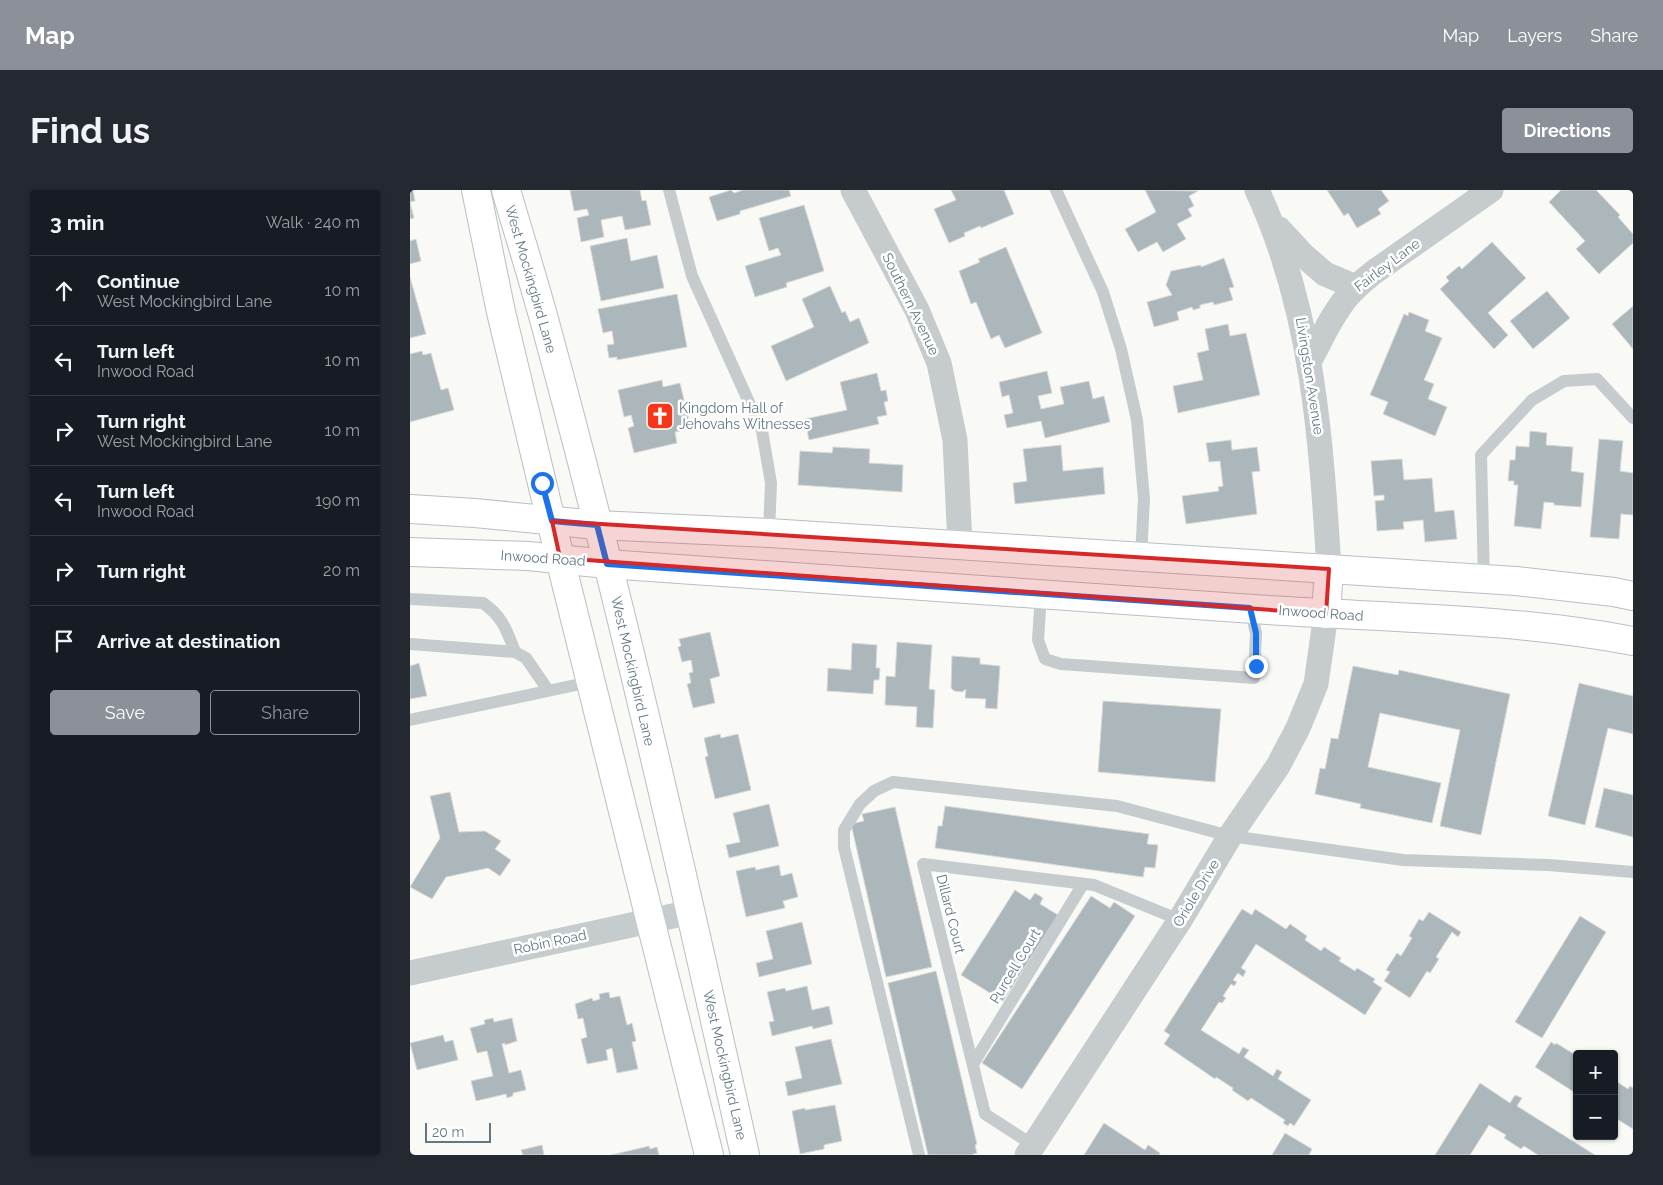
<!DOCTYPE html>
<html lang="en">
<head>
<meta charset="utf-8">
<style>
	:root { --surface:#171b24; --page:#242831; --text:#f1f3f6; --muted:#9ea1a6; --line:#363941; --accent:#8c9099 }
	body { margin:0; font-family:Raleway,sans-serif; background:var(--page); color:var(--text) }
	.controls { position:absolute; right:15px; bottom:15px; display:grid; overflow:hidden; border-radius:5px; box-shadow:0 1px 4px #0004 }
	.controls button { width:45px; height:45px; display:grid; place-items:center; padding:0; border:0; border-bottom:1px solid var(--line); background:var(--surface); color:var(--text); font:25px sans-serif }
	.scale { position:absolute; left:15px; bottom:12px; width:66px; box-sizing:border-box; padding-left:5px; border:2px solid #617884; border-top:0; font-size:14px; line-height:18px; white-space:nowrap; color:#617884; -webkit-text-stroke:4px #fff; paint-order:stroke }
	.stop { position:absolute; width:15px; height:15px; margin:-11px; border:4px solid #1a73e8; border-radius:50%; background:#fff }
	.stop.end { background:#1a73e8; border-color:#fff; box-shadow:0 1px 5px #0008 }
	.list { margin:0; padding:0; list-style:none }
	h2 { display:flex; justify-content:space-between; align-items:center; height:65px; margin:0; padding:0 20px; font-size:21px }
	h2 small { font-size:16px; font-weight:400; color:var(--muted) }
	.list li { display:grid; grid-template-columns:32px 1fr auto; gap:15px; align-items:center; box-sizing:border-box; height:70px; padding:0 20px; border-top:1px solid var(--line) }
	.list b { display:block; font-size:19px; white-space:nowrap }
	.list p { margin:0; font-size:16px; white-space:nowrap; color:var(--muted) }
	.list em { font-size:16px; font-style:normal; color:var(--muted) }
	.actions { display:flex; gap:10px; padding:15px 20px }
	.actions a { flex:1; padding:11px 0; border:1px solid var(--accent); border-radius:5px; text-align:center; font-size:18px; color:var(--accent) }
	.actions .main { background:var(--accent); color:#fff }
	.icon { flex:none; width:28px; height:28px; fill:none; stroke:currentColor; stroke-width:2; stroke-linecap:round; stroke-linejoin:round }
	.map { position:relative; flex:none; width:1223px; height:965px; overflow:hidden; border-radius:5px }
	header { display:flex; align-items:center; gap:30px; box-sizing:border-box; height:70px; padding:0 25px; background:var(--accent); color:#fff }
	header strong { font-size:24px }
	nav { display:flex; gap:28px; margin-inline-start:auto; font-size:18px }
	.intro { display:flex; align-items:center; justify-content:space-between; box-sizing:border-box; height:120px; padding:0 30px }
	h1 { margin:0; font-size:35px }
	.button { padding:12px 22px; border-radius:5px; background:var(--accent); color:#fff; font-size:18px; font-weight:700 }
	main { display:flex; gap:30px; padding:0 30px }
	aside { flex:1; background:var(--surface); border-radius:5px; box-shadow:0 1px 4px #0004 }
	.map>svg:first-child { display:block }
	.building { fill:#acb7bc; stroke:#dbdad8 }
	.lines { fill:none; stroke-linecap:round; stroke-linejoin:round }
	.secondary-casing { stroke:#b8bfc3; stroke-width:30 }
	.service { stroke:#c6cbce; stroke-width:12 }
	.minor { stroke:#c6cbce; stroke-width:25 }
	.secondary { stroke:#fff; stroke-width:28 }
	.route { stroke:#1a73e8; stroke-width:6 }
	.marked { fill:#d62828; fill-opacity:0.2; stroke:#d62828; stroke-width:4; stroke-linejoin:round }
	.labels { text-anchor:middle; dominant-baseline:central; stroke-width:5; stroke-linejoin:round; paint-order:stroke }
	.street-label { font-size:14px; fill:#617884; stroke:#fff }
	.poi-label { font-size:14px; fill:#617884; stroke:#fff; text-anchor:start }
</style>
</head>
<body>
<header>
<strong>Map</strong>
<nav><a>Map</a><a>Layers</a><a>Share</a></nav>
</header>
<div class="intro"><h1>Find us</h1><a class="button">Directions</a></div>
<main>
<aside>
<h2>3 min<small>Walk · 240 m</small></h2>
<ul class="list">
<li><svg class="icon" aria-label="ahead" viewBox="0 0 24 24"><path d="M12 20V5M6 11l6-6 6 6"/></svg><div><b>Continue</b><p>West Mockingbird Lane</p></div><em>10 m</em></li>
<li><svg class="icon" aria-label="left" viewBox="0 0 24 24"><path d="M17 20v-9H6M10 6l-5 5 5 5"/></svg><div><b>Turn left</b><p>Inwood Road</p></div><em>10 m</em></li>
<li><svg class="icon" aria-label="right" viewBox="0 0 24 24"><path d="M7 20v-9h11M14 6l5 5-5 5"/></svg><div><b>Turn right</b><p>West Mockingbird Lane</p></div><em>10 m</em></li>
<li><svg class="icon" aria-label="left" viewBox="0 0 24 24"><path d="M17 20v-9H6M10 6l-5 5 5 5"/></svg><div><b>Turn left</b><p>Inwood Road</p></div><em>190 m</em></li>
<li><svg class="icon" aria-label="right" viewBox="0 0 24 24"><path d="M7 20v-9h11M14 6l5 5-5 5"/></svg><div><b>Turn right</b></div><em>20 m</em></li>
<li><svg class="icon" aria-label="arrive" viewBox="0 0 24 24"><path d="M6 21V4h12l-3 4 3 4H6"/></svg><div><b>Arrive at destination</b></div></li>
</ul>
<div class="actions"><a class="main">Save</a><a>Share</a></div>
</aside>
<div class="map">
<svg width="1223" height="965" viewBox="0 0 1223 965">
	<rect width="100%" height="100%" fill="#f9f9f6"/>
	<g class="building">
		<polygon points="0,0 3,0 5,11 0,12 4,28 0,29"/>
		<polygon points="160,0 230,0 232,11 236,10 241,35 215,40 212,26 191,30 194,47 171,52 167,28 179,25 177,19 164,21"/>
		<polygon points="321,0 324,3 333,0 379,0 381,6 330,21 330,24 307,31 299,7"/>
		<polygon points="541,0 594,0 604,24 571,38 570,36 554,43 555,46 539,53 524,19 546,10"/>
		<polygon points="735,0 788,1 779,6 784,16 778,19 782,26 767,34 776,49 753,62 747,52 728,62 715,39 746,22"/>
		<polygon points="917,0 971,0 979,11 968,19 971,24 947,38 938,23 934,26"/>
		<polygon points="1151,0 1186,0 1210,25 1208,27 1223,44 1223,53 1189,84 1166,59 1175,51 1139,12"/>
		<polygon points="394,15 414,81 376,93 377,97 345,107 335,76 371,65 368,58 359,61 349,28"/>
		<polygon points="217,48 221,71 247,65 254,98 191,111 180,56"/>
		<polygon points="6,49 11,71 0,74 0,51"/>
		<polygon points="1082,52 1116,88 1078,123 1098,145 1084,159 1030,99 1039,91 1036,87 1049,76 1052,79"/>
		<polygon points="596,57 632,143 595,158 589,145 581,149 566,112 561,114 549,81 570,72 568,69"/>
		<polygon points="814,68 824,97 819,98 823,110 804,115 803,112 790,115 790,118 783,120 782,117 767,122 769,130 744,137 737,112 762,105 756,95 761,81 791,75 791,77"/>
		<polygon points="0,87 16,144 0,148"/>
		<polygon points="420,96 432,123 435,121 440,132 449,128 459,153 376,191 361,156 404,137 392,109"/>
		<polygon points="1137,101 1160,128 1123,159 1100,131"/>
		<polygon points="267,104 277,157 207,170 207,167 199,168 197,155 204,154 202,141 193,143 188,119"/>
		<polygon points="1223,116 1223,159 1202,134"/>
		<polygon points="999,122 1019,130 1015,141 1032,148 1014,190 1024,194 1018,209 1037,217 1025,246 973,224 978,212 960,205 994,124 998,126"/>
		<polygon points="818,134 820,146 836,143 850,205 768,223 763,196 793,190 787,163 799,160 795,139"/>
		<polygon points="12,161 13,165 21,163 31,200 38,198 44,220 0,232 0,164"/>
		<polygon points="637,181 642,203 628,206 631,219 654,214 650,197 679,191 683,209 694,206 700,232 635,248 631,231 597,238 594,225 603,223 599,205 592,207 589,192"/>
		<polygon points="467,183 471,201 476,200 478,211 474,212 477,225 467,227 469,234 399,250 395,229 437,220 430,192"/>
		<polygon points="252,190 253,197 270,193 281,239 265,242 267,253 224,263 218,238 224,236 221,225 214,227 208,200"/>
		<polygon points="1120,241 1137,243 1136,255 1163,257 1161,281 1174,283 1171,317 1144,315 1144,313 1134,312 1131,339 1104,336 1108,295 1104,295 1104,291 1098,291 1100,270 1105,270 1106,256 1119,257"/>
		<polygon points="1189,249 1213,251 1210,281 1223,283 1223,325 1211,324 1209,349 1180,347"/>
		<polygon points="821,250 822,260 847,257 850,281 842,282 847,324 776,334 772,306 809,301 808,297 813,296 810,271 799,272 796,253"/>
		<polygon points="651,255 653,281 693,277 695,304 605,314 603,293 617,291 613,259"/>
		<polygon points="423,257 460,259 459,273 493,275 492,302 388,295 390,261 422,263"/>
		<polygon points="992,269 994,290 1022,288 1025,322 1044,320 1047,349 1015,352 1013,330 993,332 994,339 967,341 965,311 974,310 974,305 964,306 961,271"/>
		<polygon points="300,442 310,486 300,489 305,513 283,518 277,494 281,493 279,483 283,482 281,470 272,472 268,457 271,456 269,449"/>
		<polygon points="487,452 522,455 519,499 525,500 523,538 506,537 507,517 475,515 476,486 485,487"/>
		<polygon points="442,453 467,455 466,478 470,478 469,490 464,490 463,504 417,501 418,478 441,480"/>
		<polygon points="542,466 570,468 570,474 590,476 587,519 575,518 576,509 555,508 556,499 552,502 544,501 541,498"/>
		<polygon points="9,473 17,506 0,509 0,476"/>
		<polygon points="943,476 988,485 989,480 1100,504 1071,645 1030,636 1050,540 970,523 958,577 1031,593 1022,633 950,618 951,614 905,604 910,578 915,579 921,548 928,549"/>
		<polygon points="1169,493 1223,506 1223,544 1198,538 1175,635 1138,626"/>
		<polygon points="693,511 811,519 805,592 688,582"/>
		<polygon points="310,544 311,548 328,544 341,600 305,609 295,567 298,566 294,548"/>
		<polygon points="1194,598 1223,605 1223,647 1185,637"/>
		<polygon points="40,602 49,642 75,641 91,651 85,659 101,670 90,686 78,678 36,687 22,709 0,697 30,648 20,606"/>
		<polygon points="359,614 369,656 319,668 316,655 330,652 323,623"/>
		<polygon points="535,616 739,644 737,654 748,655 745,678 735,677 733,687 525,658 528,636 532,636"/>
		<polygon points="485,617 522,777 476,787 441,634 454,631 452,624"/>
		<polygon points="369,675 371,686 382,683 388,707 373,711 375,718 336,727 326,681 345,677 346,680"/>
		<polygon points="605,700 620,710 625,703 633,708 630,714 648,725 593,811 551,785"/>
		<polygon points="681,706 700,718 704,712 725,726 612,899 572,873"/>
		<polygon points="832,719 842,725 845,719 876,739 880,734 897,746 895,750 911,761 914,757 931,768 929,771 945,781 947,778 965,789 963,792 972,798 955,825 846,754 831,778 836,781 833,787 828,783 823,790 827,792 824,796 821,794 813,806 816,808 812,813 809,812 791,840 829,864 833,857 839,860 834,867 863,886 867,879 872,882 868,889 901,910 884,936 880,933 878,936 873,933 875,930 841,908 838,911 822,900 823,898 806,887 805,889 754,854 760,845 754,841"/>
		<polygon points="1019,722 1051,742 1048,747 1042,742 1026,767 1029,769 1020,783 1017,781 1000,808 974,791 980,782 976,780 987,763 991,766 1002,748 999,746 1009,729 1013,731"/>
		<polygon points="1170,726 1196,742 1132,848 1105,832"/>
		<polygon points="392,732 402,774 349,787 346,773 363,769 356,741"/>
		<polygon points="526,781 567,954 565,955 567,963 561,965 518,965 478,793"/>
		<polygon points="397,796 402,820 419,816 423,834 403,839 402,836 362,846 359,832 364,831 357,802 375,798 376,801"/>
		<polygon points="199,802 200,808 210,806 217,835 222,833 226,851 222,852 228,879 207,883 202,858 196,860 198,870 177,874 171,849 177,847 173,828 168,829 165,814 182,808 183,811 190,809 189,804"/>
		<polygon points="83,828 84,832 102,828 107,851 95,855 95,853 92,854 99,883 111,880 116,900 103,903 103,906 97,908 96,904 66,911 61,891 83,886 77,861 67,863 60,838 75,834 74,830"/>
		<polygon points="33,845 35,852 43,850 48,870 7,880 0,853"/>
		<polygon points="421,849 432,894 378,906 375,892 392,888 385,857"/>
		<polygon points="1141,852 1145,855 1146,853 1167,866 1167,904 1125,877"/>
		<polygon points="1204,890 1218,899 1220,896 1223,898 1223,939 1204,927"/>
		<polygon points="1070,893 1100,913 1105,905 1112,908 1107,916 1185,965 1128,965 1114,956 1111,959 1094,948 1096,945 1079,935 1060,965 1025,965"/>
		<polygon points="425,915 432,951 414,955 414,959 390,964 382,921 395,918 395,920"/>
		<polygon points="694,933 735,960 738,955 750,963 749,965 674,965"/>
		<polygon points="875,943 902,959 899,965 862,965"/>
		<polygon points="132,955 134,965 113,965 111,960"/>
		<polygon points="239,956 240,959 247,957 249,965 201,965"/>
	</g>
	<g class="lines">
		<g class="secondary-casing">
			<g id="secondary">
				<polyline points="66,0 91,122 156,393 299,965"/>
				<path d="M96,0C110,48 125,95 138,144C212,415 274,690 335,965"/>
				<polyline points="0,319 65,323 187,335 359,343 1106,391 1204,402 1223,406"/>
				<path d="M0,362L118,366L197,374C417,389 637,404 858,420C979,428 1103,428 1223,451"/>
				<polyline points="916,424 919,379"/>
			</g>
		</g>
		<g class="service">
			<polyline points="259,0 282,86 352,241 361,293 359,343"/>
			<polyline points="646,0 693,102 711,159 727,230 734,309 731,367"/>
			<polyline points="1074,389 1071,265 1122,210 1154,191 1187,189 1223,228"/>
			<polyline points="631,404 628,450 635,469 651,474 844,488 846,443 840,418"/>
			<path d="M0,409L73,413C93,427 97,441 105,462"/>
			<polyline points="0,454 105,462 116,468 138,500"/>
			<polyline points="0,530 180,492"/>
			<polyline points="563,874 673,694"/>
			<polyline points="623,955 575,924 513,674 684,695 770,730"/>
			<polyline points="509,965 434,657 434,640 450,614 464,601 483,592 707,616 820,646 993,670 1138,675 1223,682"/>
		</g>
		<g class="minor">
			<polyline points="443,0 507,120 529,173 545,250 550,355"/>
			<path d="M847,0C903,121 911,249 919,379"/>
			<polyline points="869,39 893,65 915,84 946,97"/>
			<path d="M899,172C911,150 921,126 937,107C945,97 954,90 964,82L1081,0"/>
			<polyline points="0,783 281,722"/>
			<polyline points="617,965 770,730 820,646 868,576 888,538 906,494 916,424"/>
		</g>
		<use href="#secondary" class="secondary"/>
	</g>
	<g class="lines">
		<polyline class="route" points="132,293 142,331 187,335 197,374 840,418 846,443 846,476"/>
	</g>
	<path class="marked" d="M142,331L919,379L916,424L150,368Z"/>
	<defs>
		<g id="church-square" transform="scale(1.4375)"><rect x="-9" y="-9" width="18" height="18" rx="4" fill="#f5361a" stroke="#fff"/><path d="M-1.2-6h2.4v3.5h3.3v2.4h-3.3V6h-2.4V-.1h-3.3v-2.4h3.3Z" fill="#fff"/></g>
	</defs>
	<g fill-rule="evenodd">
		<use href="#church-square" x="250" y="226"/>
	</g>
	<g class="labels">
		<g class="street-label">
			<text transform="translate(977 75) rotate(-37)">Fairley Lane</text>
			<text transform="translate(121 89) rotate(74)">West Mockingbird Lane</text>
			<text transform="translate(501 114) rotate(64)">Southern Avenue</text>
			<text transform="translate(900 186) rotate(81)">Livingston Avenue</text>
			<text transform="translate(133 368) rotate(4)">Inwood Road</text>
			<text transform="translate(911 423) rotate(4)">Inwood Road</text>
			<text transform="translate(223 481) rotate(77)">West Mockingbird Lane</text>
			<text transform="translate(786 703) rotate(-59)">Oriole Drive</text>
			<text transform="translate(541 724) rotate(76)">Dillard Court</text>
			<text transform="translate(140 752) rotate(-12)">Robin Road</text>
			<text transform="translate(605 776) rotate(-59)">Purcell Court</text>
			<text transform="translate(315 875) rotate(77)">West Mockingbird Lane</text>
		</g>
		<g class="poi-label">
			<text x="269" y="218">Kingdom Hall of<tspan x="269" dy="16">Jehovahs Witnesses</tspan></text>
		</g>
	</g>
</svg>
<div class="controls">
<button>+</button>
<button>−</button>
</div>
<div class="scale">20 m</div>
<div class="stop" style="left:132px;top:293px"></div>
<div class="stop end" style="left:846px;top:476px"></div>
</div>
</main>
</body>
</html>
